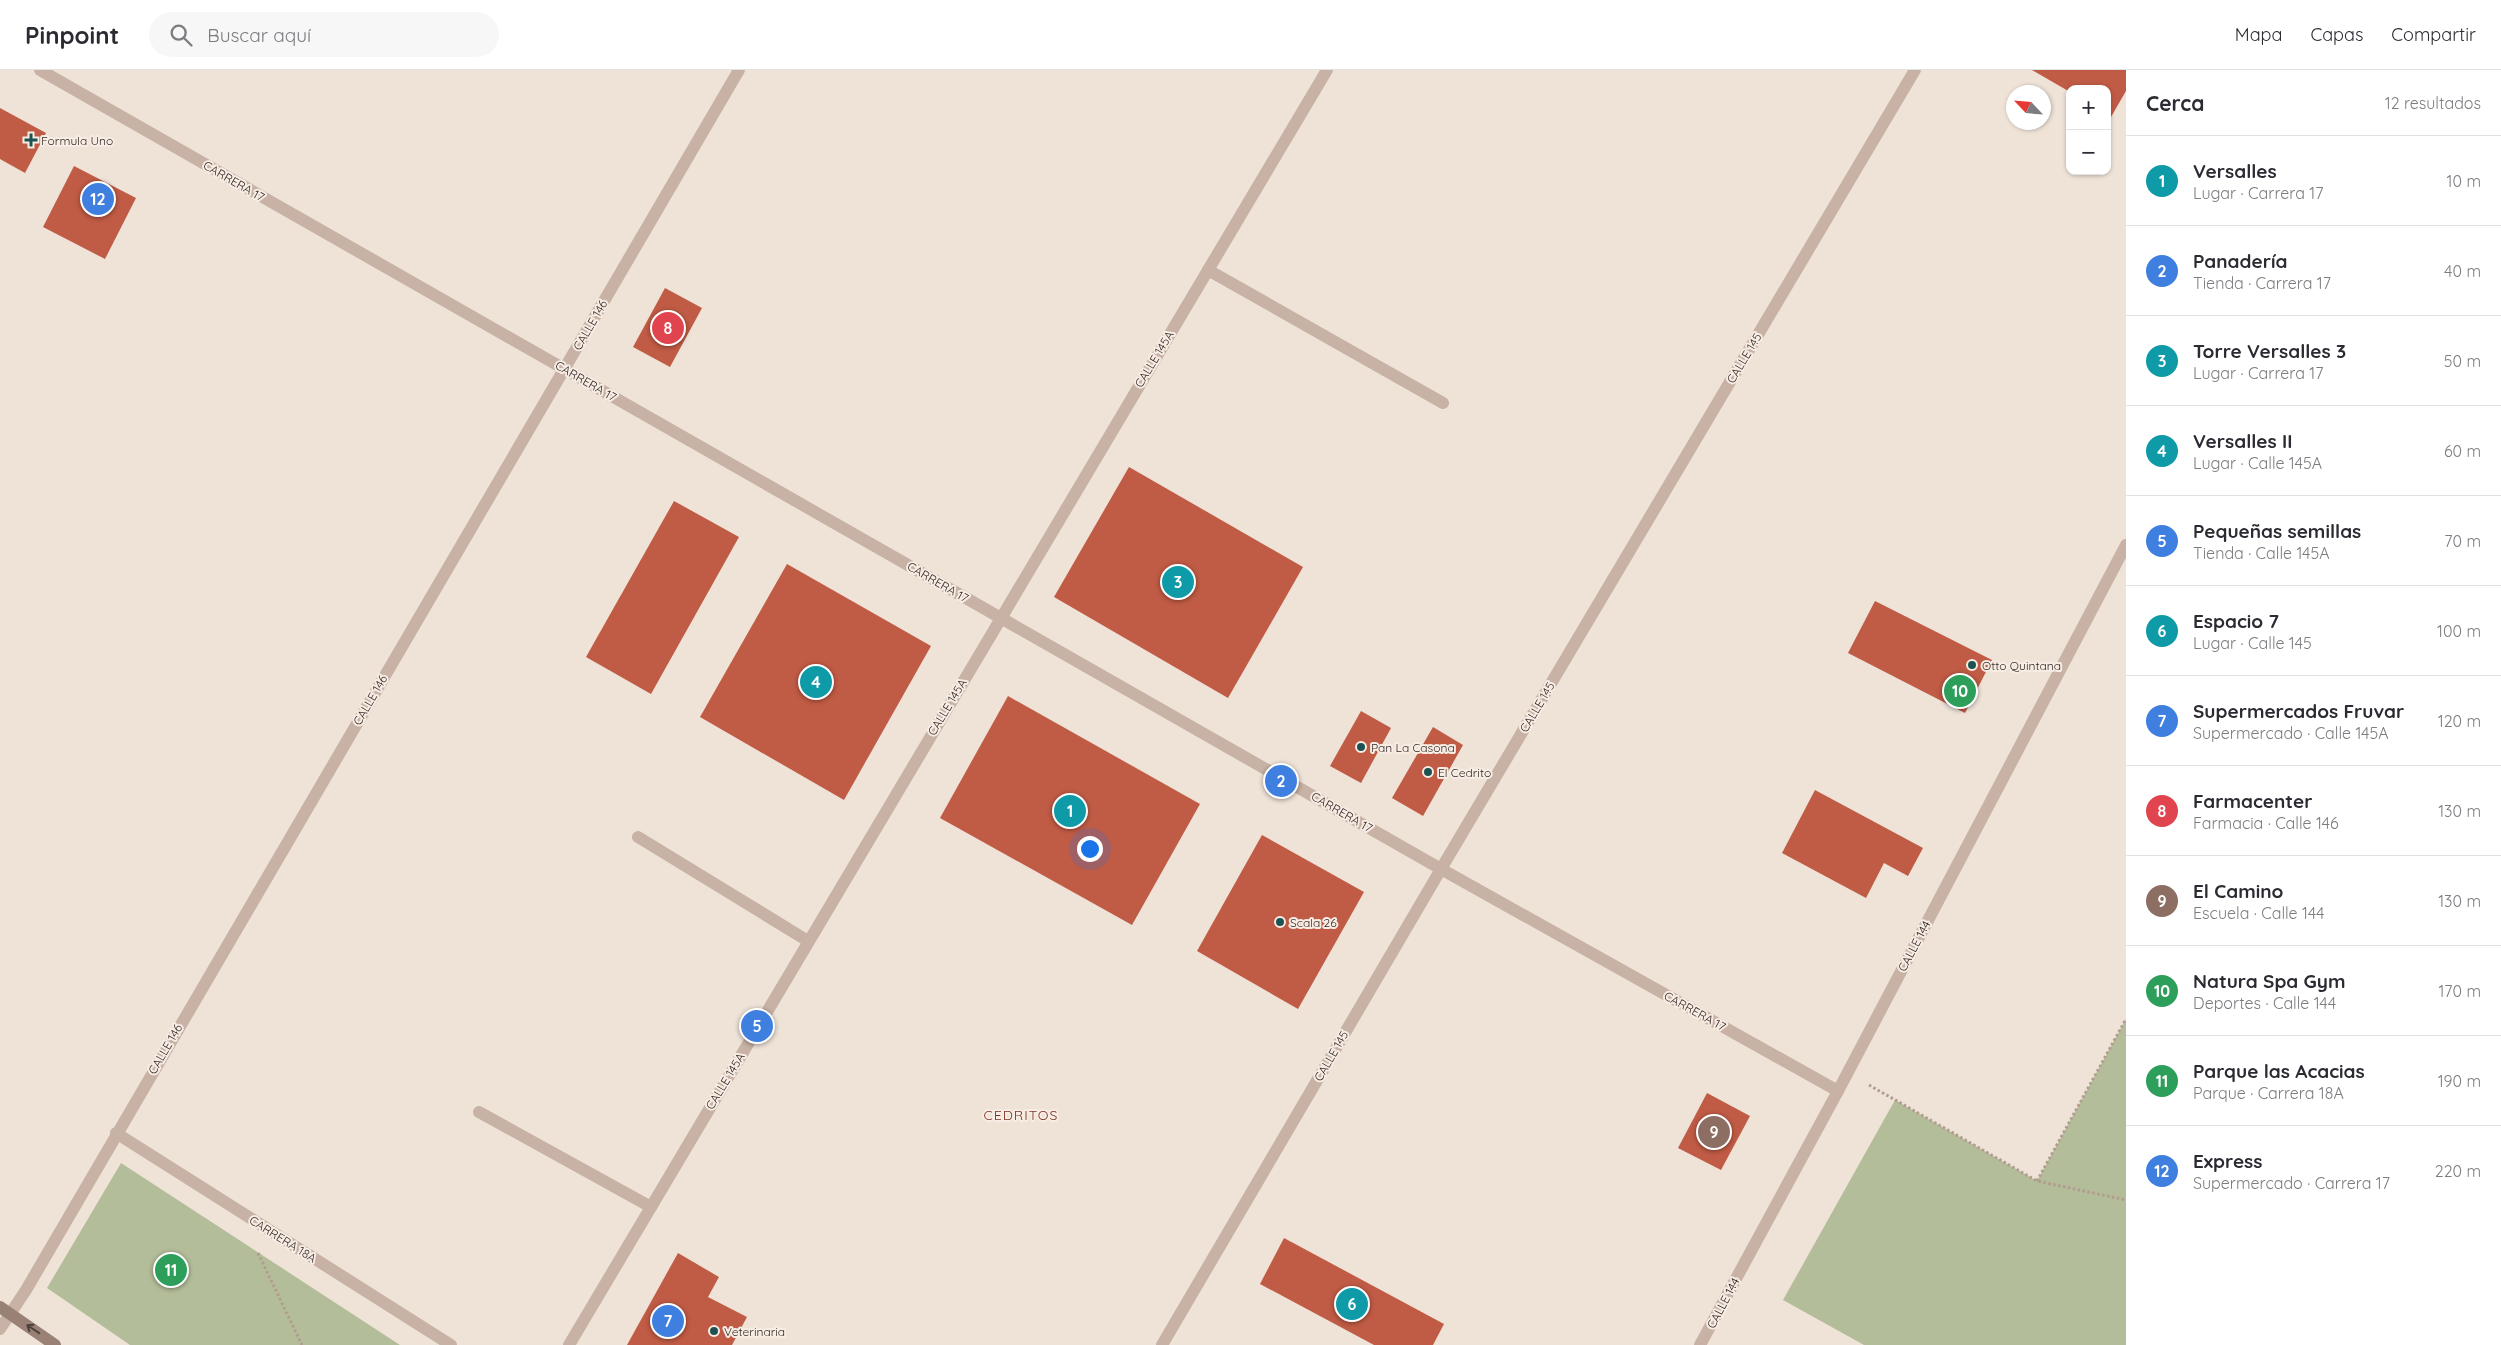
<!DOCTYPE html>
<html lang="es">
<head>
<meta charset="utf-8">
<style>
	:root { --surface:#fff; --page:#f7f7f7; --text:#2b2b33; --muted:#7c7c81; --line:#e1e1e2; --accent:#b45309 }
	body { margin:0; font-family:Quicksand,sans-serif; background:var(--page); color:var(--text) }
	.controls { position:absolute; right:15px; top:15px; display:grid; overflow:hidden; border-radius:10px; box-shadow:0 1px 4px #0004 }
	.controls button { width:45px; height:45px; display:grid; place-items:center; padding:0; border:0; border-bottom:1px solid var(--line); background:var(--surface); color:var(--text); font:25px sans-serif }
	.compass { position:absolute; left:2006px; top:15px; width:45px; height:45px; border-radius:50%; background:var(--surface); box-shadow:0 1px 4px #0004; rotate:296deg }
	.you { position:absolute; left:1089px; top:778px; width:18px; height:18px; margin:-12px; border:4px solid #fff; border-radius:50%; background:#1a73e8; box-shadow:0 0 0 8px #1a73e833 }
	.badge { display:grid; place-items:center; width:32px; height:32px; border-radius:50%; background:var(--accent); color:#fff; font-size:16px; font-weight:700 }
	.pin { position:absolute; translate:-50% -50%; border:2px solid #fff; box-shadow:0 1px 5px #0006 }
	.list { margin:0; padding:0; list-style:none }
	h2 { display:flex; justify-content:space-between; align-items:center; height:65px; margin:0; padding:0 20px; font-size:21px }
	h2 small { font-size:16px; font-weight:400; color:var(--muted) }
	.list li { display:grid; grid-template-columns:32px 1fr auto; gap:15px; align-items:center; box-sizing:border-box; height:90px; padding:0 20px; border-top:1px solid var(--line) }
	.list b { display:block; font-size:19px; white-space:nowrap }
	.list p { margin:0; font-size:16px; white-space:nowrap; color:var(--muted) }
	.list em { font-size:16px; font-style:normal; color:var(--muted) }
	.icon { flex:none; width:28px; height:28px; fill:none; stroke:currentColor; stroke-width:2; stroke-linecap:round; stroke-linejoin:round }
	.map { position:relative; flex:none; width:2126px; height:1275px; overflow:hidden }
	header { display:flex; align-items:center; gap:30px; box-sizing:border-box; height:70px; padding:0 25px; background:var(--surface); border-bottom:1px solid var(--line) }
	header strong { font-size:24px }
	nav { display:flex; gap:28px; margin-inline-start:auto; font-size:18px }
	.search { width:350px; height:45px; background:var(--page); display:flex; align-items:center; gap:12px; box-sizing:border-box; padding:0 18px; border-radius:28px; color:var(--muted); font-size:19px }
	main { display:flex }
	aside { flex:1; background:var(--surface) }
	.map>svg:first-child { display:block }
	.green { fill:#b4bd99 }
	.building { fill:#c05b45 }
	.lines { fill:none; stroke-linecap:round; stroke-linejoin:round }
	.path { stroke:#b29c8f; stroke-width:3; stroke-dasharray:2.5 2.5; stroke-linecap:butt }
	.service { stroke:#c7b2a5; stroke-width:12 }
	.minor { stroke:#c7b2a5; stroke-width:12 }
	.tertiary { stroke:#c7b2a5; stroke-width:12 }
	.secondary { stroke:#9a8176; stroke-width:12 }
	.oneway { stroke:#4d3f3a }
	.poi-dot { fill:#1e5252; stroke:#f8ede4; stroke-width:2 }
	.labels { text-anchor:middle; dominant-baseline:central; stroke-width:4; stroke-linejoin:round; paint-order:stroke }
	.poi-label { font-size:12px; fill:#332926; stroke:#f8ede4; text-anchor:start }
	.street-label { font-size:12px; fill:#332926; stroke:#f8ede4 }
	.neighbourhood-label { font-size:14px; letter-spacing:1px; fill:#7d3323; stroke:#f8ede4 }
</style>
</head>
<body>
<header>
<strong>Pinpoint</strong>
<div class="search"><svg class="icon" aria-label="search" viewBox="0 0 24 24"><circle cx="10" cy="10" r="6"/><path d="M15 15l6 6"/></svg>Buscar aquí</div>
<nav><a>Mapa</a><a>Capas</a><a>Compartir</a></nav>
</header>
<main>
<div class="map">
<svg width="2126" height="1275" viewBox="0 0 2126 1275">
	<rect width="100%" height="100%" fill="#efe3d8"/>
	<g class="green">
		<polygon points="2126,949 2126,1275 1864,1275 1783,1230 1895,1030 2037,1111"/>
		<polygon points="121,1093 400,1275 130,1275 47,1218"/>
	</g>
	<g class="building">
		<polygon points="2032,0 2126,0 2126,21 2111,47 2107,45 2107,19 2070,19 2070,22"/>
		<polygon points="0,38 46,63 25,103 0,89"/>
		<polygon points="74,96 136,128 105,189 43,157"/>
		<polygon points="665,218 702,238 670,297 633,277"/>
		<polygon points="1129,397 1303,497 1228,628 1054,527"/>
		<polygon points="674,431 739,467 651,624 586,587"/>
		<polygon points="787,494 931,576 844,730 700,647"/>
		<polygon points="1875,531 1992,590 1965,643 1848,583"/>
		<polygon points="1008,626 1200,734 1132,855 940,748"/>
		<polygon points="1361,641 1391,658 1361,713 1330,696"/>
		<polygon points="1433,657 1463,675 1423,746 1392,728"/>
		<polygon points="1815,720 1923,778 1908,806 1884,793 1866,828 1782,783"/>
		<polygon points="1262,765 1364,822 1298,939 1197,881"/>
		<polygon points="1707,1023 1750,1046 1721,1100 1678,1078"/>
		<polygon points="1284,1168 1444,1254 1433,1275 1374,1275 1260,1214"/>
		<polygon points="678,1183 719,1207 708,1227 747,1247 732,1275 627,1275"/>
	</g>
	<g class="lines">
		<g class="path">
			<polyline points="1869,1015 2037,1111 2126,1130"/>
			<polyline points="2037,1111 2126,949"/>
			<polyline points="258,1183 302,1275"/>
		</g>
		<g class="service">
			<polyline points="1208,200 1443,333"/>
			<polyline points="638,767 808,871"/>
			<polyline points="479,1042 651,1137"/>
		</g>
		<g class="minor">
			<polyline points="40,0 1441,799 1838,1021"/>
			<polyline points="116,1063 451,1275"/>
			<polyline points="0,1259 26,1220 739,0"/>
			<polyline points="569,1275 1327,0"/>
			<polyline points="1700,1275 1838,1021 2126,475"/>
		</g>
		<polyline class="tertiary" points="1162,1275 1441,799 1915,0"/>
		<polyline class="secondary" points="0,1237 55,1275"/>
	</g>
	<defs><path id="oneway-shaft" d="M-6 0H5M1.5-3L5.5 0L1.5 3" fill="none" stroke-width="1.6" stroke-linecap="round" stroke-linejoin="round" transform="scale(1.25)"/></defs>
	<use class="oneway" href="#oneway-shaft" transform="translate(33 1259) rotate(-146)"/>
	<g class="poi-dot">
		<path d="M28.5 62.5h5v5h5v5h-5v5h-5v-5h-5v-5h5z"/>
		<circle cx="1972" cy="595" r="5"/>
		<circle cx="1361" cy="677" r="5"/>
		<circle cx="1428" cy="702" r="5"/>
		<circle cx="1280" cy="852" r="5"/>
		<circle cx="714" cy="1261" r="5"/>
	</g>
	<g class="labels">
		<g class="poi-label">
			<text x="41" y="70">Formula Uno</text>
			<text x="1982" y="595">Otto Quintana</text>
			<text x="1371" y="677">Pan La Casona</text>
			<text x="1438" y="702">El Cedrito</text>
			<text x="1290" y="852">Scala 26</text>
			<text x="724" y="1261">Veterinaria</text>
		</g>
		<g class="street-label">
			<text transform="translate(234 111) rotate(30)">CARRERA 17</text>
			<text transform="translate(590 255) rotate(-60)">CALLE 146</text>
			<text transform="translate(1744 288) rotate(-59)">CALLE 145</text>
			<text transform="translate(1154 289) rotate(-59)">CALLE 145A</text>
			<text transform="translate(586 311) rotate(30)">CARRERA 17</text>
			<text transform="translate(938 512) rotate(30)">CARRERA 17</text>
			<text transform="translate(370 630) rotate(-60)">CALLE 146</text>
			<text transform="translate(947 637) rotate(-59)">CALLE 145A</text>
			<text transform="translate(1537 637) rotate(-59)">CALLE 145</text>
			<text transform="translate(1342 742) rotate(30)">CARRERA 17</text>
			<text transform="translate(1914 876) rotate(-62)">CALLE 144</text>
			<text transform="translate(1695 941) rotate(29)">CARRERA 17</text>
			<text transform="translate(165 979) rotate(-60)">CALLE 146</text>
			<text transform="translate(1331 986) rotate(-60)">CALLE 145</text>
			<text transform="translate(725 1011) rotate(-59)">CALLE 145A</text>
			<text transform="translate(283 1169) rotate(32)">CARRERA 18A</text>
			<text transform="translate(1723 1233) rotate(-62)">CALLE 144</text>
		</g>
		<g class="neighbourhood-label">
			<text x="1021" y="1045">CEDRITOS</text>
		</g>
	</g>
</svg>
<div class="controls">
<button>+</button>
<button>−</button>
</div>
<svg class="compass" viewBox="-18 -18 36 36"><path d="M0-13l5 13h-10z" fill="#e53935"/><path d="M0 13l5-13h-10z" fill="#7c7c81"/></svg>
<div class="you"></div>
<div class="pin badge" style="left:1070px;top:741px;background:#0f9aa8">1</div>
<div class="pin badge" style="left:1281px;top:711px;background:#3f7fe0">2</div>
<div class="pin badge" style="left:1178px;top:512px;background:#0f9aa8">3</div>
<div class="pin badge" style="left:816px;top:612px;background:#0f9aa8">4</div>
<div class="pin badge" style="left:757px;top:956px;background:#3f7fe0">5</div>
<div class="pin badge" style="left:1352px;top:1234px;background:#0f9aa8">6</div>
<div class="pin badge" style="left:668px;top:1251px;background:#3f7fe0">7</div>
<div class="pin badge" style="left:668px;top:258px;background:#e0444e">8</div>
<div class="pin badge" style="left:1714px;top:1062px;background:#8d6e63">9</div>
<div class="pin badge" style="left:1960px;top:621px;background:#2e9e5b">10</div>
<div class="pin badge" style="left:171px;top:1200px;background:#2e9e5b">11</div>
<div class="pin badge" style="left:98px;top:129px;background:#3f7fe0">12</div>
</div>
<aside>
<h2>Cerca<small>12 resultados</small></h2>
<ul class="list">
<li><span class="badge" style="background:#0f9aa8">1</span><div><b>Versalles</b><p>Lugar · Carrera 17</p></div><em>10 m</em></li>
<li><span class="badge" style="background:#3f7fe0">2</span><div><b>Panadería</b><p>Tienda · Carrera 17</p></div><em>40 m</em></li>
<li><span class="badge" style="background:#0f9aa8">3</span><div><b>Torre Versalles 3</b><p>Lugar · Carrera 17</p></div><em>50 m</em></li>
<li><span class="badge" style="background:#0f9aa8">4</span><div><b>Versalles II</b><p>Lugar · Calle 145A</p></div><em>60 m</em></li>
<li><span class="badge" style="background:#3f7fe0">5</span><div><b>Pequeñas semillas</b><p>Tienda · Calle 145A</p></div><em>70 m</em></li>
<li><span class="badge" style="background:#0f9aa8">6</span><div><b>Espacio 7</b><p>Lugar · Calle 145</p></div><em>100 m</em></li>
<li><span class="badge" style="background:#3f7fe0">7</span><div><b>Supermercados Fruvar</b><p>Supermercado · Calle 145A</p></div><em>120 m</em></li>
<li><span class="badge" style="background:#e0444e">8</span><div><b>Farmacenter</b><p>Farmacia · Calle 146</p></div><em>130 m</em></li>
<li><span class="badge" style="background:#8d6e63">9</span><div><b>El Camino</b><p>Escuela · Calle 144</p></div><em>130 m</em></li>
<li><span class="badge" style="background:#2e9e5b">10</span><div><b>Natura Spa Gym</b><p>Deportes · Calle 144</p></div><em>170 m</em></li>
<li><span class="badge" style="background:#2e9e5b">11</span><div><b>Parque las Acacias</b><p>Parque · Carrera 18A</p></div><em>190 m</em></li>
<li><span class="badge" style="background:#3f7fe0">12</span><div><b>Express</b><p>Supermercado · Carrera 17</p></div><em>220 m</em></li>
</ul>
</aside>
</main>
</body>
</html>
